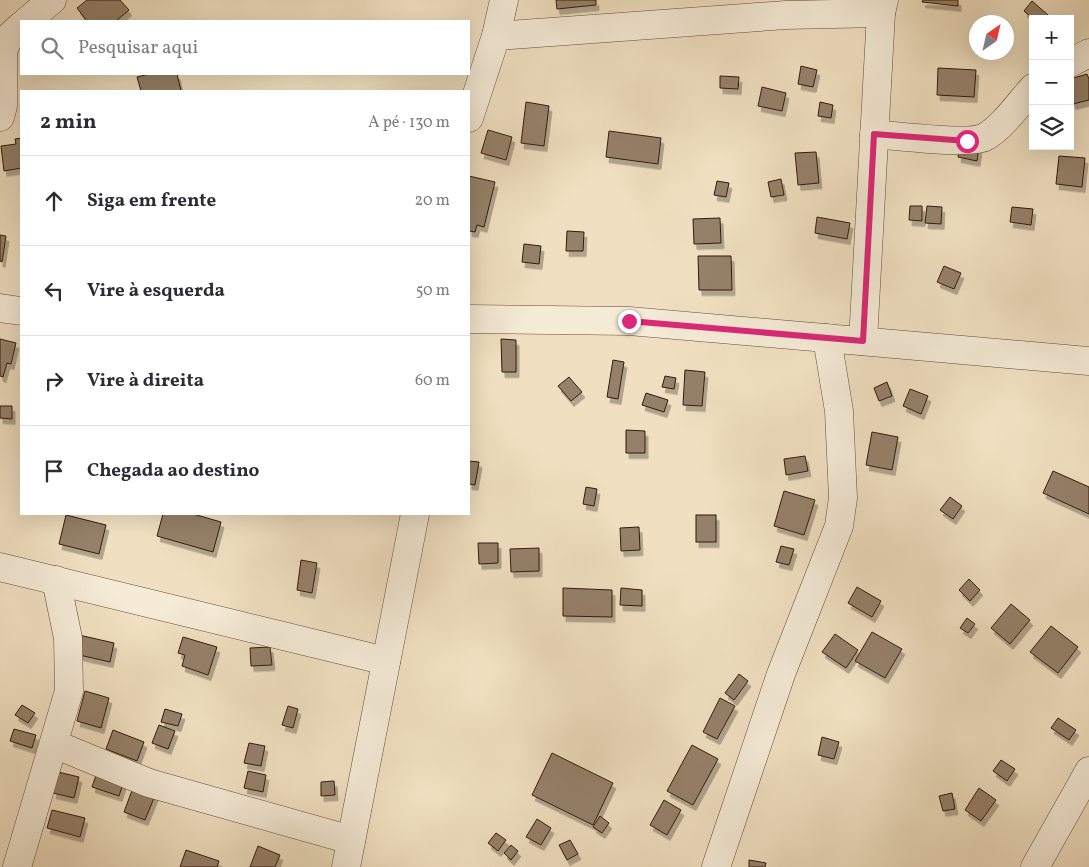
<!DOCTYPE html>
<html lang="pt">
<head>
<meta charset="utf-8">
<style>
	:root { --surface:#fff; --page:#f7f7f7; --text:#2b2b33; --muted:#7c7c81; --line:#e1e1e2 }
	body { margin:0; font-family:Vollkorn,serif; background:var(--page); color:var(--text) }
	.controls { position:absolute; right:15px; top:15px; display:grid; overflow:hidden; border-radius:0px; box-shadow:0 5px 20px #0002 }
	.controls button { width:45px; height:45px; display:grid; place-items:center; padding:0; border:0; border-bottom:1px solid var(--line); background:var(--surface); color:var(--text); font:25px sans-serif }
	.compass { position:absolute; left:969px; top:15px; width:45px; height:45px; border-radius:50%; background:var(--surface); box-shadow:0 5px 20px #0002; rotate:34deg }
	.stop { position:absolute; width:15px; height:15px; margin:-11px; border:4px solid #db2777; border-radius:50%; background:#fff }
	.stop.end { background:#db2777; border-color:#fff; box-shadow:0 1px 5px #0008 }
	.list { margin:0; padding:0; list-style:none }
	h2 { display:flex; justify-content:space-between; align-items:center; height:65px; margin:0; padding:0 20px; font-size:21px }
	h2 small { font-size:16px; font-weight:400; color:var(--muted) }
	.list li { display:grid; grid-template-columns:32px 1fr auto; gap:15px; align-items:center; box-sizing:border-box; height:90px; padding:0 20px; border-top:1px solid var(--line) }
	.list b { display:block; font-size:19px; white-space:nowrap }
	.list em { font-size:16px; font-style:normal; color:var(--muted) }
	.icon { flex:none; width:28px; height:28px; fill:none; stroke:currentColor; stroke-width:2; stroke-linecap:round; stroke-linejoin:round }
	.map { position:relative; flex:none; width:1089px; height:867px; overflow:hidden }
	.search { position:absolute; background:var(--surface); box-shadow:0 5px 20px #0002; left:20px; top:20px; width:450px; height:55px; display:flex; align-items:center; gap:12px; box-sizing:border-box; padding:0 18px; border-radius:0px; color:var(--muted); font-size:19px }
	.panel { position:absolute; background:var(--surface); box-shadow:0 5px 20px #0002; left:20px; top:90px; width:450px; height:425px; border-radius:0px }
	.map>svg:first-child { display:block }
	.building { fill:#95816a; stroke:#321b0c; filter:url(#shadow) }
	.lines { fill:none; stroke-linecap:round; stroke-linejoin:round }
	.minor-casing { stroke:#624c39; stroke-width:29 }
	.minor { stroke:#f5ebd7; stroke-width:28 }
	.route { stroke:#db2777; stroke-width:6 }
</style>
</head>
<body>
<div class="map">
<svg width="1089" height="867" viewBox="0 0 1089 867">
	<defs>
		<filter id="shadow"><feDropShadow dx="3" dy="5.5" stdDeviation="0" flood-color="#0004"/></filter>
	</defs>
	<rect width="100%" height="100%" fill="#f0e0c1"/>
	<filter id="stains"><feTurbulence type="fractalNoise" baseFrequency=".004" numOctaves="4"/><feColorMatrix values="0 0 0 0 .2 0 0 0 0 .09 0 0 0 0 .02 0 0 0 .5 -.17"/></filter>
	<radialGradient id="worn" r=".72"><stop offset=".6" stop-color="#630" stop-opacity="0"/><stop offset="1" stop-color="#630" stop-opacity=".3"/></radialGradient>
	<g class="building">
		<polygon points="87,0 120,0 129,10 116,21 87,21 77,8"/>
		<polygon points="556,0 596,0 596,5 557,9"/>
		<polygon points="923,0 958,0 958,6 922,2"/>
		<polygon points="1032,1 1048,15 1046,19 1033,19 1024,11"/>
		<polygon points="801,66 817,70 813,87 798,84"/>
		<polygon points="938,68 976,70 974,97 937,95"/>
		<polygon points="149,74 177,74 181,91 141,91 137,77"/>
		<polygon points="1087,74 1089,79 1089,100 1073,104 1070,96 1070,79"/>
		<polygon points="720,76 739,77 738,89 720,88"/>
		<polygon points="762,87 786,93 782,111 758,106"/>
		<polygon points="526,102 549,106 544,146 521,143"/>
		<polygon points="820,102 833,105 831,118 818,116"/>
		<polygon points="488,130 512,137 506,160 481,153"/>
		<polygon points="609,131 661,138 658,164 606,157"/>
		<polygon points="21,138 21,168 4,171 1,146 16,144 15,139"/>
		<polygon points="960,144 979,147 977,161 958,157"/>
		<polygon points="816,152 819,183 798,185 795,153"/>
		<polygon points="1059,156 1085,158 1082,187 1056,184"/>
		<polygon points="469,176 495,182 484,227 477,225 475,232 469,231"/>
		<polygon points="781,179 784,195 771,197 768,182"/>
		<polygon points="717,181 729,183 726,197 714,195"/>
		<polygon points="910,206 922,206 922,221 909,220"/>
		<polygon points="927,206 942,207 941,224 925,223"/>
		<polygon points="1012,207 1033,209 1031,225 1010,222"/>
		<polygon points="817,217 850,223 847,239 815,233"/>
		<polygon points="720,218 721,243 694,244 693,219"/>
		<polygon points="567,231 584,232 583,251 566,251"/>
		<polygon points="0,235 6,236 2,262 0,261"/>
		<polygon points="524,244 541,246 539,264 522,262"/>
		<polygon points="698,256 731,256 732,290 699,290"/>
		<polygon points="944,266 961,273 954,289 937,282"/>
		<polygon points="0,339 16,343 11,364 7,363 3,377 0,376"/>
		<polygon points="501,339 516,340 516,372 502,372"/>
		<polygon points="613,360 624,362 618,399 607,397"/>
		<polygon points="685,370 705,372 702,406 683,405"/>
		<polygon points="665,376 676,378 674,389 662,387"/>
		<polygon points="569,377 582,392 571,401 558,386"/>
		<polygon points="887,382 892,396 879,401 874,388"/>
		<polygon points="910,389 928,396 921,414 903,406"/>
		<polygon points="646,393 668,400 664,412 642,405"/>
		<polygon points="0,406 12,406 12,419 0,418"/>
		<polygon points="626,430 645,431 645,453 626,453"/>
		<polygon points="872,432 898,437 892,470 866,465"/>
		<polygon points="805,456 808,471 786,475 784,459"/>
		<polygon points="469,461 479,462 475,485 469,484"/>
		<polygon points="1053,471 1089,487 1089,514 1043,493"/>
		<polygon points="586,487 597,489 594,506 583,504"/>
		<polygon points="784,491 815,500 804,535 774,526"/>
		<polygon points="950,497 962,506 953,519 940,510"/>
		<polygon points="163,514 193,514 221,522 213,552 157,536"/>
		<polygon points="66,515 106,525 99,554 59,544"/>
		<rect x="696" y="515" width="20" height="27"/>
		<polygon points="639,527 640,550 621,551 620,528"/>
		<polygon points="478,543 498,543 498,563 479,564"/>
		<polygon points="781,546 794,549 789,565 776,562"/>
		<polygon points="539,548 539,571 511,572 510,549"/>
		<polygon points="301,560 317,563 312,593 297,590"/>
		<polygon points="969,579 980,590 970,601 959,590"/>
		<polygon points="857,587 881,601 872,617 848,603"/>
		<polygon points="563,588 612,590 612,617 563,616"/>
		<polygon points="621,588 642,590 642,606 620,605"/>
		<polygon points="1011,604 1030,620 1010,644 991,628"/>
		<polygon points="967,618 975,624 968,633 960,628"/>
		<polygon points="1051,626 1078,647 1058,673 1030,652"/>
		<polygon points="872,632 902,649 885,678 855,661"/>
		<polygon points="835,634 858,650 846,668 822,652"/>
		<polygon points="79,635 114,643 110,662 75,654"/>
		<polygon points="183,637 217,647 208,675 182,666 185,655 178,653"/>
		<polygon points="270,647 272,665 251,666 250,648"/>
		<polygon points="739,674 748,681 734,700 725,693"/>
		<polygon points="85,691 109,698 101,728 77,721"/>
		<polygon points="720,698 735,706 717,739 703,732"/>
		<polygon points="22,705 35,713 28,723 15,715"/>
		<polygon points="288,706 298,709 293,728 282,725"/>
		<polygon points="165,709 182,714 178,726 161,722"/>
		<polygon points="1058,718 1076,730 1069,740 1051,728"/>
		<polygon points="159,725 175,731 168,749 152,743"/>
		<polygon points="14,729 36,735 32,748 10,741"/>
		<polygon points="113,730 144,742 137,761 106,749"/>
		<polygon points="822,737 839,742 834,759 818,755"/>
		<polygon points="249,743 265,746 261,766 244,763"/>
		<polygon points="692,745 718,759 693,805 667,791"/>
		<polygon points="552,753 613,783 593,825 532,795"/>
		<polygon points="1001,760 1015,769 1007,781 993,771"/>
		<polygon points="98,769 125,778 119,796 92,787"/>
		<polygon points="248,771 266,775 263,792 244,788"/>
		<polygon points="58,772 79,777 74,798 53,793"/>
		<polygon points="334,781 335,795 321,796 321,782"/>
		<polygon points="134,785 156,793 145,820 124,812"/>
		<polygon points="979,788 996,800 981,821 965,810"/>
		<polygon points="952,793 955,809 943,811 939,796"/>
		<polygon points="664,800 681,810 667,835 650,825"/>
		<polygon points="52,810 85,818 80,837 47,828"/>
		<polygon points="600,816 609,823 602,833 593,827"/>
		<polygon points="537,819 551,828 541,845 526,837"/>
		<polygon points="496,833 506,840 498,851 488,843"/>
		<polygon points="570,840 578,854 567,860 559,845"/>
		<polygon points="511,845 518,851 511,860 504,853"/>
		<polygon points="258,846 280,855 275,867 250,867"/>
		<polygon points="186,850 219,861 217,867 180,867"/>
		<polygon points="749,860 766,863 765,867 749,867"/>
	</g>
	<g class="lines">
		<g class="minor-casing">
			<g id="minor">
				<polyline points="27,21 52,0"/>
				<polyline points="496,36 786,15 881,13"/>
				<polyline points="1070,63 1089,53"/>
				<polyline points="0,117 3,106 3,51 9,37 21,26"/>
				<polyline points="469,118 496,36 504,0"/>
				<path d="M874,134C895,136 970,145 985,137C1003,127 1019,103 1033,88"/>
				<polyline points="0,308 21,311"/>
				<polyline points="469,319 629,321 1089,361"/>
				<polyline points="863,341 881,13 884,0"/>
				<polyline points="0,567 386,661"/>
				<polyline points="54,744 149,783 351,840"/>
				<polyline points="17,867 69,691 68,638 56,580"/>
				<polyline points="346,867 415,514"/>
				<polyline points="716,867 781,674 839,526 843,498 839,411 827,338"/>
				<polyline points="1035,867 1089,771"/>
			</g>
		</g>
		<use href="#minor" class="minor"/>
	</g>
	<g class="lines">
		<polyline class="route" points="629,321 863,341 874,134 967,141"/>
	</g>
	<rect width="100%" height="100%" filter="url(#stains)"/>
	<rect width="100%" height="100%" fill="url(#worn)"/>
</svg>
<div class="controls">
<button>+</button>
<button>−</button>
<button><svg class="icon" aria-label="layers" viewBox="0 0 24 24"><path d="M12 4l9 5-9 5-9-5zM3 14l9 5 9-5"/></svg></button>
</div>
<svg class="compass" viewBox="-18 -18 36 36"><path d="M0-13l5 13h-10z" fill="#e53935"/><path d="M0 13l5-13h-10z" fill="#7c7c81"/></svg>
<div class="stop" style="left:967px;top:141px"></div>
<div class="stop end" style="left:629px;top:321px"></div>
<div class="search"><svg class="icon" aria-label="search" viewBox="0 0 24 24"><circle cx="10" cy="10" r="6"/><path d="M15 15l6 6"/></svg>Pesquisar aqui</div>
<section class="panel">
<h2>2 min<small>A pé · 130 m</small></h2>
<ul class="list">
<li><svg class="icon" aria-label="ahead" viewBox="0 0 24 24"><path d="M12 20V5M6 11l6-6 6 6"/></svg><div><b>Siga em frente</b></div><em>20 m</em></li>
<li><svg class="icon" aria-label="left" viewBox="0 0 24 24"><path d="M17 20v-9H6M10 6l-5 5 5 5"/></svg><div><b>Vire à esquerda</b></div><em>50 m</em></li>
<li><svg class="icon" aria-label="right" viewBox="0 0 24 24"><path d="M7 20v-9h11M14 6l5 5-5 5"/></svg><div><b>Vire à direita</b></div><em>60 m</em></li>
<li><svg class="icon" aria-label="arrive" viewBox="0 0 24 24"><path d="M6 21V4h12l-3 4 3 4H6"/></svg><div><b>Chegada ao destino</b></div></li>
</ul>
</section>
</div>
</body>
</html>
